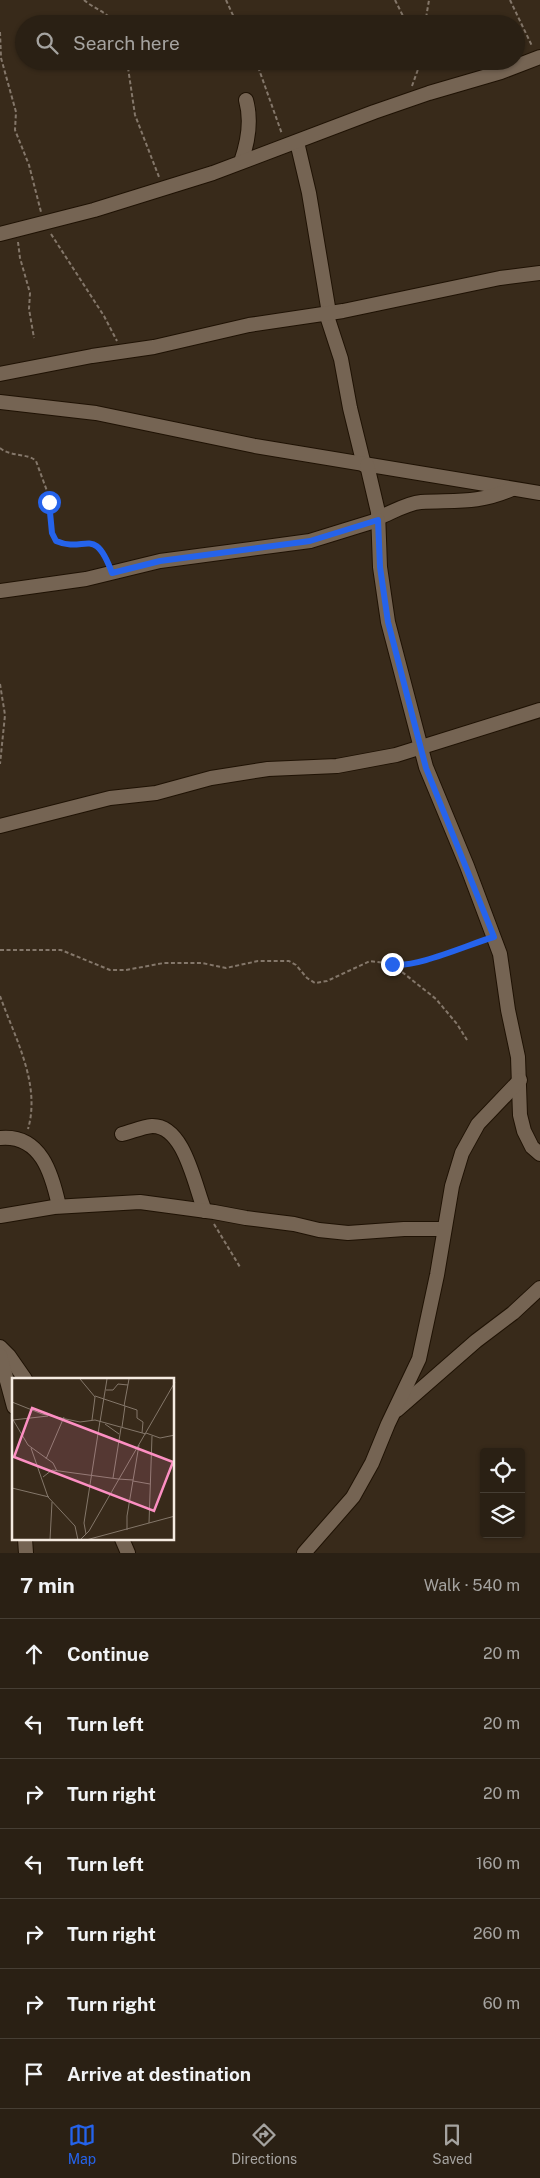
<!DOCTYPE html>
<html lang="en">
<head>
<meta charset="utf-8">
<style>
	:root { --surface:#2a2014; --page:#362d22; --text:#f1f3f6; --muted:#a5a3a0; --line:#463e34; --accent:#2563eb }
	body { margin:0; font-family:"Public Sans",sans-serif; background:var(--page); color:var(--text) }
	.controls { position:absolute; right:15px; bottom:15px; display:grid; overflow:hidden; border-radius:5px; box-shadow:0 1px 4px #0004 }
	.controls button { width:45px; height:45px; display:grid; place-items:center; padding:0; border:0; border-bottom:1px solid var(--line); background:var(--surface); color:var(--text); font:25px sans-serif }
	.stop { position:absolute; width:15px; height:15px; margin:-11px; border:4px solid #2563eb; border-radius:50%; background:#fff }
	.stop.end { background:#2563eb; border-color:#fff; box-shadow:0 1px 5px #0008 }
	.list { margin:0; padding:0; list-style:none }
	h2 { display:flex; justify-content:space-between; align-items:center; height:65px; margin:0; padding:0 20px; font-size:21px }
	h2 small { font-size:16px; font-weight:400; color:var(--muted) }
	.list li { display:grid; grid-template-columns:32px 1fr auto; gap:15px; align-items:center; box-sizing:border-box; height:70px; padding:0 20px; border-top:1px solid var(--line) }
	.list b { display:block; font-size:19px; white-space:nowrap }
	.list em { font-size:16px; font-style:normal; color:var(--muted) }
	.icon { flex:none; width:28px; height:28px; fill:none; stroke:currentColor; stroke-width:2; stroke-linecap:round; stroke-linejoin:round }
	.map { position:relative; flex:none; width:540px; height:1553px; overflow:hidden }
	.search { position:absolute; background:var(--surface); box-shadow:0 1px 4px #0004; left:15px; right:15px; top:15px; height:55px; display:flex; align-items:center; gap:12px; box-sizing:border-box; padding:0 18px; border-radius:28px; color:var(--muted); font-size:19px }
	.sheet { height:555px; background:var(--surface) }
	nav { display:flex; justify-content:space-around; align-items:center; box-sizing:border-box; height:70px; border-top:1px solid var(--line); background:var(--surface); font-size:14px; color:var(--muted) }
	nav a { display:grid; justify-items:center; gap:2px }
	nav .on { color:var(--accent) }
	.map>svg:first-child { display:block }
	.lines { fill:none; stroke-linecap:round; stroke-linejoin:round }
	.minor-casing { stroke:#1f1204; stroke-width:16 }
	.path { stroke:#84776a; stroke-width:2; stroke-dasharray:4 2.5; stroke-linecap:butt }
	.minor { stroke:#756453; stroke-width:14 }
	.route { stroke:#2563eb; stroke-width:6 }
	.inset-road { fill:none; stroke:#84776a; stroke-width:1 }
	.view { fill:#fc8fc2; fill-opacity:0.15; stroke:#fc8fc2; stroke-width:2.5 }
	.inset-edge { fill:none; stroke:#f5ebe1; stroke-width:2.5 }
</style>
</head>
<body>
<div class="map">
<svg width="540" height="1553" viewBox="0 0 540 1553">
	<rect width="100%" height="100%" fill="#382a1a"/>
	<g class="lines">
		<g class="minor-casing">
			<g id="minor">
				<polyline points="297,142 309,193 329,313"/>
				<path d="M241,162C248,142 252,121 246,100"/>
				<polyline points="0,234 94,210 213,173 374,112 429,93 501,72 540,57"/>
				<polyline points="326,313 341,359 350,408 364,465"/>
				<polyline points="0,374 92,356 154,347 249,325 343,311 500,278 540,273"/>
				<polyline points="0,402 96,413 255,446 540,493"/>
				<polyline points="367,465 378,512 380,567 388,622 426,767 467,866 500,954 508,1010 518,1057 520,1115 524,1131 532,1147 540,1154"/>
				<path d="M378,518C391,513 407,503 421,502C456,500 478,504 512,489"/>
				<polyline points="0,591 86,579 160,561 310,541 378,520"/>
				<polyline points="0,826 110,798 156,793 211,778 268,769 337,766 396,755 540,710"/>
				<path d="M122,1134C131,1132 142,1127 152,1126C185,1125 195,1188 205,1211"/>
				<path d="M0,1138C41,1134 52,1174 59,1206"/>
				<polyline points="0,1216 54,1207 140,1202 214,1212 246,1218 294,1224 319,1230 348,1233 404,1229 444,1229"/>
				<polyline points="0,1347 9,1356 25,1379"/>
				<polyline points="0,1355 14,1407"/>
				<polyline points="397,1410 476,1341 513,1313 540,1288"/>
				<polyline points="25,1539 26,1553"/>
				<polyline points="122,1539 128,1553"/>
				<polyline points="304,1553 353,1497 372,1463 388,1424 419,1359 437,1275 452,1186 462,1153 478,1124 520,1080"/>
			</g>
		</g>
		<g class="path">
			<path d="M84,0C94,9 108,12 115,24"/>
			<polyline points="226,0 237,24"/>
			<polyline points="395,0 407,24"/>
			<polyline points="510,0 532,46"/>
			<polyline points="425,24 429,0"/>
			<polyline points="0,32 1,58 16,112 15,130 29,165 41,212"/>
			<polyline points="127,61 135,115 159,177"/>
			<polyline points="256,61 282,134"/>
			<polyline points="412,86 421,61"/>
			<polyline points="51,234 104,316 117,341"/>
			<polyline points="18,242 20,258 30,293 29,309 34,338"/>
			<path d="M0,448C11,457 28,453 36,461L47,491L52,533L56,541C79,552 92,531 108,562"/>
			<polyline points="0,684 5,715 0,764"/>
			<polyline points="0,950 61,950 110,970 126,970 164,963 202,963 226,968 258,961 289,961 296,965 307,978 315,983 327,981 370,961 400,965 418,962 482,941"/>
			<polyline points="392,964 436,999 457,1024 467,1040"/>
			<path d="M0,996C15,1038 41,1084 28,1129"/>
			<polyline points="214,1224 240,1267"/>
		</g>
		<use href="#minor" class="minor"/>
	</g>
	<g class="lines">
		<path class="route" d="M49,502L52,533L56,541C86,554 94,524 112,573L160,561L310,541L378,520L380,567L388,622L426,768L494,937C469,944 415,969 392,964"/>
	</g>
	<g transform="translate(12 1378)">
		<rect width="162" height="162" fill="#382a1a"/>
		<path class="inset-road" d="M68,1L83,19L80,42M94,12H101L106,6L116,7M83,18L125,32V40L131,44L130,55M0,24L30,36L68,44L83,42L134,56M112,28L117,1M0,40L16,67L41,85L45,93M1,42L36,38M88,44L95,1M93,46L107,56M110,49L113,28M134,55L148,60L163,57M19,70L36,119L63,148L66,162M34,81L52,39M31,99L40,92L106,101M101,100L109,50M106,101L121,102M121,103L138,106M0,110L37,119M137,145L140,58M115,152V138L127,67M74,156L72,145L88,43M38,162L40,124M68,162L77,153L163,4M74,162L163,138"/>
		<path class="view" d="M20,30L161,84L142,133L2,79Z"/>
		<rect width="162" height="162" class="inset-edge"/>
	</g>
</svg>
<div class="controls">
<button><svg class="icon" aria-label="locate" viewBox="0 0 24 24"><circle cx="12" cy="12" r="6"/><path d="M12 2v4M12 18v4M2 12h4M18 12h4"/></svg></button>
<button><svg class="icon" aria-label="layers" viewBox="0 0 24 24"><path d="M12 4l9 5-9 5-9-5zM3 14l9 5 9-5"/></svg></button>
</div>
<div class="stop" style="left:49px;top:502px"></div>
<div class="stop end" style="left:392px;top:964px"></div>
<div class="search"><svg class="icon" aria-label="search" viewBox="0 0 24 24"><circle cx="10" cy="10" r="6"/><path d="M15 15l6 6"/></svg>Search here</div>
</div>
<section class="sheet">
<h2>7 min<small>Walk · 540 m</small></h2>
<ul class="list">
<li><svg class="icon" aria-label="ahead" viewBox="0 0 24 24"><path d="M12 20V5M6 11l6-6 6 6"/></svg><div><b>Continue</b></div><em>20 m</em></li>
<li><svg class="icon" aria-label="left" viewBox="0 0 24 24"><path d="M17 20v-9H6M10 6l-5 5 5 5"/></svg><div><b>Turn left</b></div><em>20 m</em></li>
<li><svg class="icon" aria-label="right" viewBox="0 0 24 24"><path d="M7 20v-9h11M14 6l5 5-5 5"/></svg><div><b>Turn right</b></div><em>20 m</em></li>
<li><svg class="icon" aria-label="left" viewBox="0 0 24 24"><path d="M17 20v-9H6M10 6l-5 5 5 5"/></svg><div><b>Turn left</b></div><em>160 m</em></li>
<li><svg class="icon" aria-label="right" viewBox="0 0 24 24"><path d="M7 20v-9h11M14 6l5 5-5 5"/></svg><div><b>Turn right</b></div><em>260 m</em></li>
<li><svg class="icon" aria-label="right" viewBox="0 0 24 24"><path d="M7 20v-9h11M14 6l5 5-5 5"/></svg><div><b>Turn right</b></div><em>60 m</em></li>
<li><svg class="icon" aria-label="arrive" viewBox="0 0 24 24"><path d="M6 21V4h12l-3 4 3 4H6"/></svg><div><b>Arrive at destination</b></div></li>
</ul>
</section>
<nav>
<a class="on"><svg class="icon" aria-label="map" viewBox="0 0 24 24"><path d="M3 6l6-2 6 2 6-2v14l-6 2-6-2-6 2zM9 4v14M15 6v14"/></svg>Map</a>
<a><svg class="icon" aria-label="directions" viewBox="0 0 24 24"><path d="M12 3l9 9-9 9-9-9zM9 14v-3h6M13 9l2 2-2 2"/></svg>Directions</a>
<a><svg class="icon" aria-label="saved" viewBox="0 0 24 24"><path d="M7 4h10v16l-5-4-5 4z"/></svg>Saved</a>
</nav>
</body>
</html>
